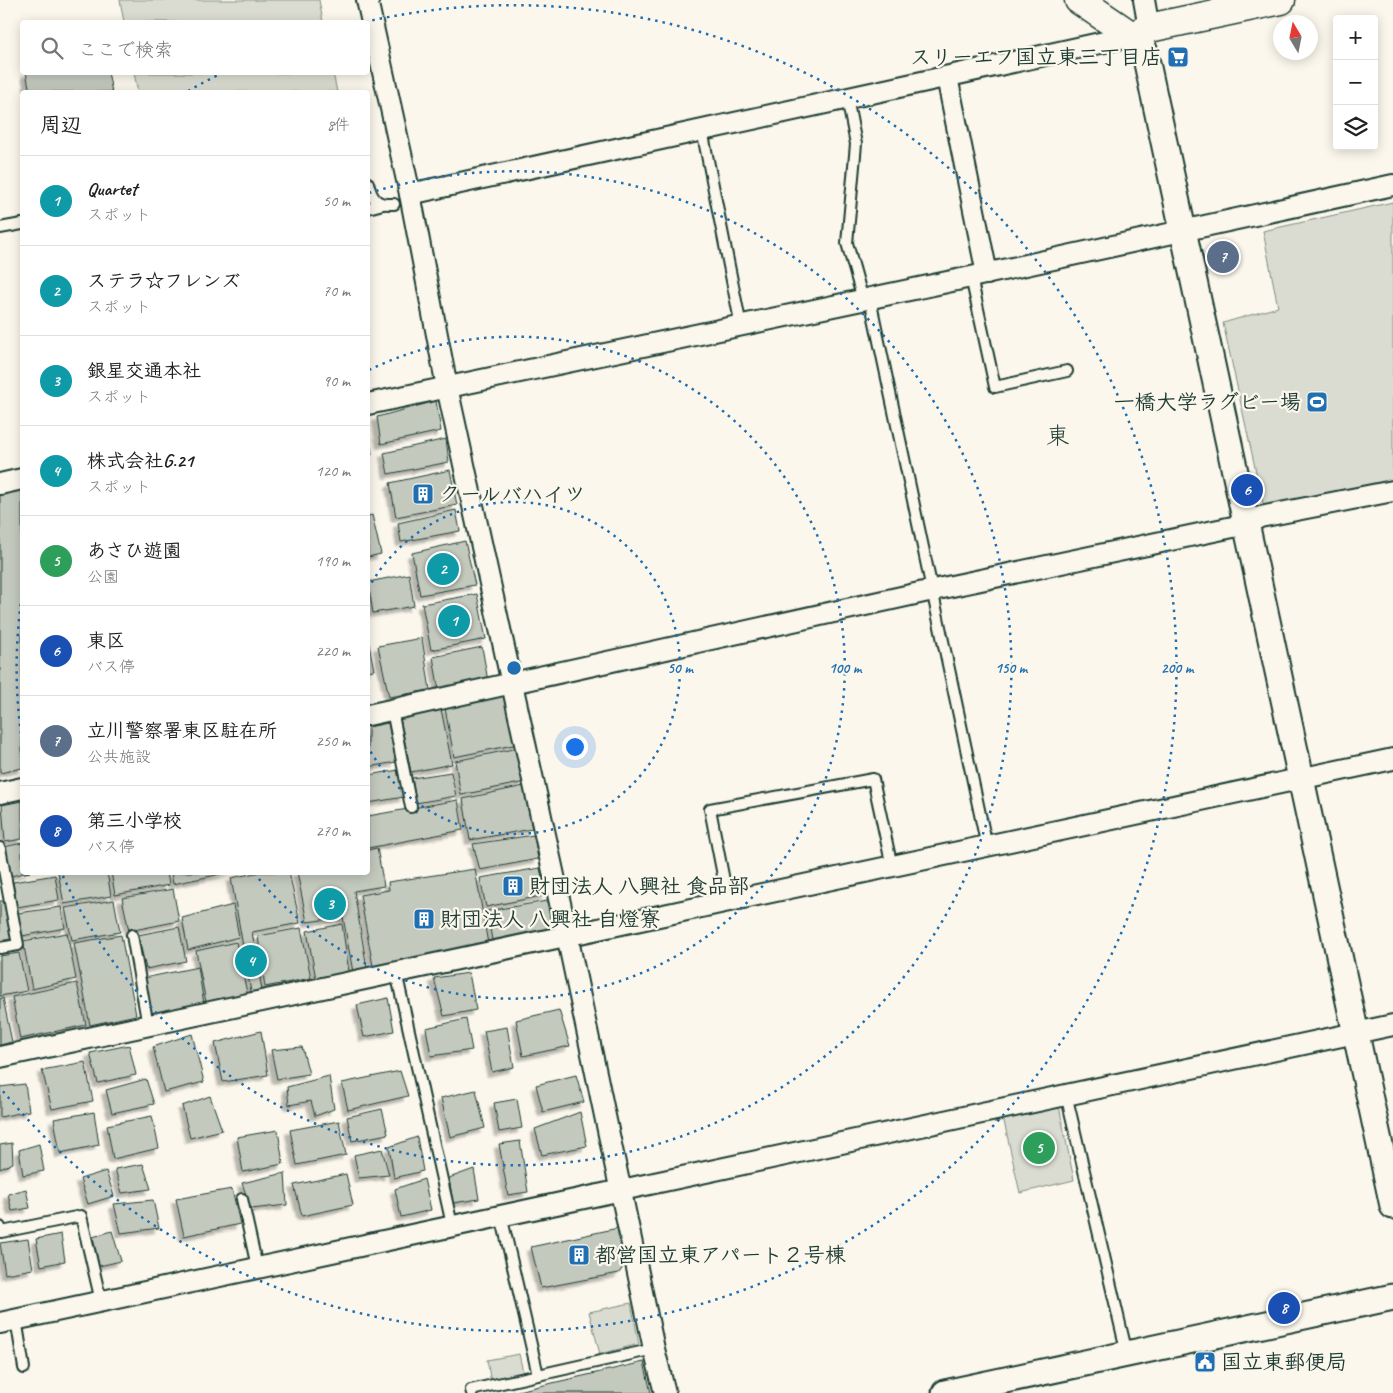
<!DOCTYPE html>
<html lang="ja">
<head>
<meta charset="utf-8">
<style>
	:root { --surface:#fff; --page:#f6f6f6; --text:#222; --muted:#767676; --line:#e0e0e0; --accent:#1f6fb2 }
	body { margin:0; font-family:Caveat,"Klee One",sans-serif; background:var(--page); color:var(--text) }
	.controls { position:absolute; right:15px; top:15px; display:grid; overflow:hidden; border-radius:5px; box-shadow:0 2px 12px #0003 }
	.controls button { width:45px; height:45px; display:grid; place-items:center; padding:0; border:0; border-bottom:1px solid var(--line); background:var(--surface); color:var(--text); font:25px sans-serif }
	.compass { position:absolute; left:1273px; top:15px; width:45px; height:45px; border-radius:50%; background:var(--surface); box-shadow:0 2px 12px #0003; rotate:350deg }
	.you { position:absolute; left:574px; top:746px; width:18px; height:18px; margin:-12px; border:4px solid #fff; border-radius:50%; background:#1a73e8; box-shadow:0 0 0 8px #1a73e833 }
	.badge { display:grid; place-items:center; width:32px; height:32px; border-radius:50%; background:var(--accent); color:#fff; font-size:16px; font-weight:700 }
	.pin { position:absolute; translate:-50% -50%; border:2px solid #fff; box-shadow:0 1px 5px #0006 }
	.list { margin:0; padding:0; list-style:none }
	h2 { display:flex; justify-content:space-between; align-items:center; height:65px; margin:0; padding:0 20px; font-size:21px }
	h2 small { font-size:16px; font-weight:400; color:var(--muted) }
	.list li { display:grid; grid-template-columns:32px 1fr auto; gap:15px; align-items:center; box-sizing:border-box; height:90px; padding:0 20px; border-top:1px solid var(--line) }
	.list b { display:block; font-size:19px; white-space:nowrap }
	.list p { margin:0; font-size:16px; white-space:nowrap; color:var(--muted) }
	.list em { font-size:16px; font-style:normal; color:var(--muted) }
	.icon { flex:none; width:28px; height:28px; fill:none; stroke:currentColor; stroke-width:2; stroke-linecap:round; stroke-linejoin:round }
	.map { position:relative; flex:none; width:1393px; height:1393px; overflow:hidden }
	.search { position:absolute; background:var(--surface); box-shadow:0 2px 12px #0003; left:20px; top:20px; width:350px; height:55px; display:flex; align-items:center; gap:12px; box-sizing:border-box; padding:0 18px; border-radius:5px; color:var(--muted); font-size:19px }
	.panel { position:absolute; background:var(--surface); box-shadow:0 2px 12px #0003; left:20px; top:90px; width:350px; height:785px; border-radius:5px }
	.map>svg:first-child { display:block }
	.green { fill:#dbdcd1; stroke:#7d8c82 }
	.building { fill:#c4c9be; stroke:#1f3d34; filter:url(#shadow) }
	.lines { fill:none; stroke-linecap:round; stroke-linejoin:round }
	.service-casing { stroke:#1f3d34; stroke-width:14 }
	.minor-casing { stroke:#1f3d34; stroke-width:24 }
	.tertiary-casing { stroke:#1f3d34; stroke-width:29 }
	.secondary-casing { stroke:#1f3d34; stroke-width:31 }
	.service { stroke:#fbf7ec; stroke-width:10 }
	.minor { stroke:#fbf7ec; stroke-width:20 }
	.tertiary { stroke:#fbf7ec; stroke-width:25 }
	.secondary { stroke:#fbf7ec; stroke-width:28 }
	.ring { fill:none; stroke:#1f6fb2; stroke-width:2.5; stroke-dasharray:2.5 5 }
	.labels { text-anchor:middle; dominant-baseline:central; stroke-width:4.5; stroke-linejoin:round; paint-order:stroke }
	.poi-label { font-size:21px; font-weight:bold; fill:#1f3d34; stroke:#fbf7ec; text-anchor:start }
	.quarter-label { font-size:24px; fill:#1f3d34; stroke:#fbf7ec }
	.centre { fill:#1f6fb2; stroke:#fbf7ec; stroke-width:2.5 }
	.ring-label { font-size:15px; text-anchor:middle; font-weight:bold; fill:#1f6fb2; stroke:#fbf7ec; stroke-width:4.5; stroke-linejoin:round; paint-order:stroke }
</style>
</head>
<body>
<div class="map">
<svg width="1393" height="1393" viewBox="0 0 1393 1393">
	<defs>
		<filter id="shadow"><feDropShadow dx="-4.5" dy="4.5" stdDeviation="1" flood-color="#0004"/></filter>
	</defs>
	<rect width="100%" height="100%" fill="#fbf7ec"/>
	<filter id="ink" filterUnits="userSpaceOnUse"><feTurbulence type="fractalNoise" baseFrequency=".02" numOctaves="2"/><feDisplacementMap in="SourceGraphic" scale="10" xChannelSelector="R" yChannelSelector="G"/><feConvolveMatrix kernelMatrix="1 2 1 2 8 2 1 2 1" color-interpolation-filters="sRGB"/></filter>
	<g filter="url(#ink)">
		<g class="green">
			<polygon points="120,0 319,0 323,22 124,22"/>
			<polygon points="134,73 333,73 337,92 138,92"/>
			<polygon points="1393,202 1393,482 1264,508 1223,323 1278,307 1263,231"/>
			<polygon points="1059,1106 1074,1180 1020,1193 1003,1117"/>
			<polygon points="631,1303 639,1344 600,1354 589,1312"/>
			<polygon points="519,1354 523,1372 518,1378 491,1383 487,1360"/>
		</g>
		<g class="building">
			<polygon points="26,72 108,72 112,92 30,92"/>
			<polygon points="436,401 441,431 381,444 377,417"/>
			<polygon points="368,432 372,454 368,454"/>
			<polygon points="446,439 449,462 388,474 384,453"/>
			<polygon points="450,470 457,505 396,517 390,483"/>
			<polygon points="22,487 22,768 0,773 0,492"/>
			<polygon points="456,510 460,531 401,542 398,523"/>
			<polygon points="372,515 381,554 368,557 368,516"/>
			<polygon points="465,541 475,585 420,595 412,553"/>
			<polygon points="409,574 414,606 373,613 368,582"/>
			<polygon points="477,594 486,639 431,650 422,604"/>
			<polygon points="422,638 430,690 389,697 378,646"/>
			<polygon points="368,639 374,670 368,671"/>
			<polygon points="482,647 488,681 439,691 433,657"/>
			<polygon points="508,695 518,744 454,757 445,708"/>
			<polygon points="441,709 452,764 411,772 400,718"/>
			<polygon points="388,723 396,762 368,767 368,727"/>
			<polygon points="518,748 525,782 461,795 455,761"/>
			<polygon points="399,770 404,797 368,803 368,775"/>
			<polygon points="451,772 456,796 416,803 412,778"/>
			<polygon points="524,786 532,829 470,840 463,799"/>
			<polygon points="458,800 463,830 368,848 368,816"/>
			<polygon points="22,801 22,839 5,842 2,805"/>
			<polygon points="534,835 538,859 480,870 473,844"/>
			<polygon points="22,843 22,872 30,872 10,876 4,847"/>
			<polygon points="377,848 384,886 354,891 367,968 353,972 343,917 307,922 297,872 368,872 368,850"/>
			<polygon points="540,868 546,895 486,907 480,878"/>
			<polygon points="475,869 488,944 373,966 360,895 389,890 388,882"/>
			<polygon points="58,872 107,872 111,896 64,904"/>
			<polygon points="111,872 167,872 169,885 115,895"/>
			<polygon points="171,872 231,872 173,884"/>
			<polygon points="260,872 289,872 300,923 252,932 262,990 251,992 231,878"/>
			<polygon points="55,875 59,900 17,907 13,882"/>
			<polygon points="173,889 179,921 129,931 122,898"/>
			<polygon points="114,900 120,932 72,940 65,908"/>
			<polygon points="0,901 4,901 11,939 0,941"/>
			<polygon points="547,901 552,931 492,940 487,911"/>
			<polygon points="233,905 239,937 188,950 182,918"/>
			<polygon points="61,907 65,928 22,936 18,913"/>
			<polygon points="342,924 349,972 316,979 307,931"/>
			<polygon points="179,927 186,961 146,969 138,935"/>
			<polygon points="301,928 311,978 265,987 258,936"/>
			<polygon points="67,933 76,979 32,989 23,941"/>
			<polygon points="121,935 136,1015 90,1025 74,943"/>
			<polygon points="236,942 247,993 206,1002 196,951"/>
			<polygon points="19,953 27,991 0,996 0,956"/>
			<polygon points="198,967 204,1004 151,1014 144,978"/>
			<polygon points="469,973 476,1010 444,1016 434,978"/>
			<polygon points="77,983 86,1025 20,1039 12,997"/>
			<polygon points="3,998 12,1042 0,1045 0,999"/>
			<polygon points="388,998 394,1031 364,1037 357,1005"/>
			<polygon points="559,1010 570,1046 523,1056 516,1020"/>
			<polygon points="466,1019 472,1050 431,1056 426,1028"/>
			<polygon points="507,1027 514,1067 492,1072 484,1031"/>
			<polygon points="261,1031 268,1075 223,1082 215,1043"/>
			<polygon points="192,1034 204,1082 164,1092 153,1047"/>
			<polygon points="129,1045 136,1075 98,1083 90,1053"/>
			<polygon points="302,1047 309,1074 277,1079 271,1050"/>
			<polygon points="85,1062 93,1101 52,1109 42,1070"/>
			<polygon points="400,1071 408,1096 348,1110 342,1083"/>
			<polygon points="576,1075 584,1102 543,1112 536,1085"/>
			<polygon points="329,1076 334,1109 315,1116 311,1101 289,1105 287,1087"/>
			<polygon points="146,1079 154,1104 112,1113 106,1090"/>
			<polygon points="25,1084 29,1111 0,1117 0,1087"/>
			<polygon points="476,1090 485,1128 450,1137 441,1098"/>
			<polygon points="210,1096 222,1130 190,1138 182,1106"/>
			<polygon points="517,1099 522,1128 499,1132 494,1103"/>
			<polygon points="382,1109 388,1134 352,1141 347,1117"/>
			<polygon points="94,1112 99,1145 60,1153 54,1119"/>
			<polygon points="580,1112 587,1146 542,1155 535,1129"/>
			<polygon points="152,1116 159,1148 113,1159 107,1125"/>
			<polygon points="339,1121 346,1155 297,1165 290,1130"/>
			<polygon points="278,1130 283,1164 243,1172 237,1137"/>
			<polygon points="417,1137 423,1171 394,1178 389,1147"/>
			<polygon points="520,1141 528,1192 508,1195 499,1144"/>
			<polygon points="12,1143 13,1163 0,1169 0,1145"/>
			<polygon points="39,1144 44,1171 23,1175 19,1150"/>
			<polygon points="382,1149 389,1175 359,1178 354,1155"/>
			<polygon points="143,1164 151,1189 122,1193 115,1169"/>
			<polygon points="474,1169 479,1199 453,1203 449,1178"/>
			<polygon points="106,1171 114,1196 88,1204 80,1179"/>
			<polygon points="285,1173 287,1205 251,1209 242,1183"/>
			<polygon points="346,1174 353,1205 302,1216 294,1185"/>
			<polygon points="424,1179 431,1210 401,1217 395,1189"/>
			<polygon points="26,1189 30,1208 12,1211 8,1194"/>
			<polygon points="232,1189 240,1224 184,1236 176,1199"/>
			<polygon points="153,1200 159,1228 121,1233 114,1204"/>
			<polygon points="618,1228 626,1263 619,1273 541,1288 531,1247"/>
			<polygon points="112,1231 121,1261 99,1266 93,1237"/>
			<polygon points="61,1234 65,1261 41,1266 36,1239"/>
			<polygon points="28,1239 33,1269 5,1274 0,1243"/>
			<polygon points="644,1362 651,1393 509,1393"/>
		</g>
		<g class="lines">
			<g class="service-casing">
				<g id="service">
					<polyline points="847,98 856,144 847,243 863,300"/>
					<polyline points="702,130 741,326"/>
					<path d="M368,183C372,200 377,205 394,204"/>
					<polyline points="368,208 383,204"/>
					<polyline points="0,228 22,224"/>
					<polyline points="971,277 995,387 1067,371"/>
					<polyline points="870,299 987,847"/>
					<polyline points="392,710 411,807"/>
					<polyline points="0,848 18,945 0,948"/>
					<polyline points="728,901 710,809 873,779 892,867"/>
					<polyline points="132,935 148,1026"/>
					<polyline points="396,972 452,1225"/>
					<polyline points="1066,1094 1127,1354"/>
					<polyline points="242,1199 257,1267"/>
					<polyline points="501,1215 538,1375"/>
					<polyline points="0,1227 2,1232 81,1216 101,1301"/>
					<polyline points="16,1319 24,1368"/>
					<polyline points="472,1393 471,1390 654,1349"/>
				</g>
			</g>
			<g class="minor-casing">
				<g id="minor">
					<polyline points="367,0 410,194 447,387 567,935 654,1349 665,1393"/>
					<polyline points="1144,0 1149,28"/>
					<polyline points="947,77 987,274"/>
					<polyline points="410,194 1132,36"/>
					<polyline points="368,404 971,277 1393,185"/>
					<polyline points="0,484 22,479"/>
					<polyline points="368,715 933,590 1247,524 1260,517 1393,491"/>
					<polyline points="0,793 22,788"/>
					<polyline points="0,1057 1393,759"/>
					<polyline points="0,1323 1393,1025"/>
				</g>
			</g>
			<g class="tertiary-casing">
				<g id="tertiary">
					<polyline points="1132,36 1144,49 1393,1206"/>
					<polyline points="945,1393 1393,1297"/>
				</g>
			</g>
			<g class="secondary-casing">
				<polyline id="secondary" points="1079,0 1132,36 1149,28 1281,0"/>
			</g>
			<use href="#service" class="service"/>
			<use href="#minor" class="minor"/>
			<use href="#tertiary" class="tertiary"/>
			<use href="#secondary" class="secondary"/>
		</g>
	</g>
	<g class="ring">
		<path d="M368 589A166 166 0 1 1 368 747"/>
		<path d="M369 370A331 331 0 1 1 255 874"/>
		<path d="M22 741A497 497 0 0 1 22 595M369 193A497 497 0 1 1 62 874"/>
		<path d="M188 91A663 663 0 0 1 218 75M365 22A663 663 0 1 1 2 1090"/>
	</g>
	<defs>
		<g id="supermarket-square" transform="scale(1.125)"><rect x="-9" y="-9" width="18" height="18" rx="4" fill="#1f6fb2" stroke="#fbf7ec"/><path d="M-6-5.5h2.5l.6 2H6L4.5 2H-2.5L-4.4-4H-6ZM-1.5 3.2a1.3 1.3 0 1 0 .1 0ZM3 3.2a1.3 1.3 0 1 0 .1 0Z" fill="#fff"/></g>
		<g id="stadium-square" transform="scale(1.125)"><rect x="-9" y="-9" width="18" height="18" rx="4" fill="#1f6fb2" stroke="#fbf7ec"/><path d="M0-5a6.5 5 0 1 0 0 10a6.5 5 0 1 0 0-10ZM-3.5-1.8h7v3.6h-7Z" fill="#fff"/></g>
		<g id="building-square" transform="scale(1.125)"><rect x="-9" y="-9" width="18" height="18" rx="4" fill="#1f6fb2" stroke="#fbf7ec"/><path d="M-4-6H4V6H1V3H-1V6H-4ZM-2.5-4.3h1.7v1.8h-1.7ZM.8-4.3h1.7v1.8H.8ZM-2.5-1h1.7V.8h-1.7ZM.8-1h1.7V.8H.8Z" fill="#fff"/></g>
		<g id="civic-square" transform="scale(1.125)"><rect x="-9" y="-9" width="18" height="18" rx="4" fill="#1f6fb2" stroke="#fbf7ec"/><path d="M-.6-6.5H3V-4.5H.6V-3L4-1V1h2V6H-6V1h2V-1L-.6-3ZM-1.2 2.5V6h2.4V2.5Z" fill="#fff"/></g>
	</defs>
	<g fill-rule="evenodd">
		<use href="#supermarket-square" x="1178" y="57"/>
		<use href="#stadium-square" x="1317" y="402"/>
		<use href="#building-square" x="423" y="494"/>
		<use href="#building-square" x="513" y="886"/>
		<use href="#building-square" x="424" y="919"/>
		<use href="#building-square" x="579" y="1255"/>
		<use href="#civic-square" x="1205" y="1362"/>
	</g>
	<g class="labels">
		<g class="poi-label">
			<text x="1162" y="57" text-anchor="end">スリーエフ国立東三丁目店</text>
			<text x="1301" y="402" text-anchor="end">一橋大学ラグビー場</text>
			<text x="439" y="494">クールバハイツ</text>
			<text x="529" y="886">財団法人 八興社 食品部</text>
			<text x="440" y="919">財団法人 八興社 自燈寮</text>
			<text x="595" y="1255">都営国立東アパート２号棟</text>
			<text x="1221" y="1362">国立東郵便局</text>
		</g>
		<g class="quarter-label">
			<text x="1058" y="436">東</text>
		</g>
	</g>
	<circle cx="514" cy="668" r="8" class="centre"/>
	<g class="ring-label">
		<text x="680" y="673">50 m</text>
		<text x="845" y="673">100 m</text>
		<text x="1011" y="673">150 m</text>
		<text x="1177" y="673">200 m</text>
	</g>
</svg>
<div class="controls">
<button>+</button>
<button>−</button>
<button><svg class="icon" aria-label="layers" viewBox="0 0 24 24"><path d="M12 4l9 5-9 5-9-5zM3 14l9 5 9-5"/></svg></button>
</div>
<svg class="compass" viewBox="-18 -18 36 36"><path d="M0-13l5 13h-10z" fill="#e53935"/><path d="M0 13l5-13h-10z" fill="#767676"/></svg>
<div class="you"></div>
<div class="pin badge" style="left:454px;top:621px;background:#0f9aa8">1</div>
<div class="pin badge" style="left:443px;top:569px;background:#0f9aa8">2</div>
<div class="pin badge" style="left:330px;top:904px;background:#0f9aa8">3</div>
<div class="pin badge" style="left:251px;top:961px;background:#0f9aa8">4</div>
<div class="pin badge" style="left:1039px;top:1148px;background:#2e9e5b">5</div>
<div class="pin badge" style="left:1247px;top:490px;background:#1a4fb4">6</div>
<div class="pin badge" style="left:1223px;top:257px;background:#5c6f8a">7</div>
<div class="pin badge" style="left:1284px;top:1308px;background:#1a4fb4">8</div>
<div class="search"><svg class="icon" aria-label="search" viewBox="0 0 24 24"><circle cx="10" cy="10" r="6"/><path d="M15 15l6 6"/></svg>ここで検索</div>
<section class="panel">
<h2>周辺<small>8件</small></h2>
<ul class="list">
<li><span class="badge" style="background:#0f9aa8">1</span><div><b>Quartet</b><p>スポット</p></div><em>50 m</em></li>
<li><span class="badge" style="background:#0f9aa8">2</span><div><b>ステラ☆フレンズ</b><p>スポット</p></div><em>70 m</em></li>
<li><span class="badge" style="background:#0f9aa8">3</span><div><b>銀星交通本社</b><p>スポット</p></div><em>90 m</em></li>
<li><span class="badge" style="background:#0f9aa8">4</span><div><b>株式会社G.21</b><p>スポット</p></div><em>120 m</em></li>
<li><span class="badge" style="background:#2e9e5b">5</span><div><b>あさひ遊園</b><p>公園</p></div><em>190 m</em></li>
<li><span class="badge" style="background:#1a4fb4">6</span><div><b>東区</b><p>バス停</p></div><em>220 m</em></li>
<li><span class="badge" style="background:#5c6f8a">7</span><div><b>立川警察署東区駐在所</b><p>公共施設</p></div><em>250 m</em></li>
<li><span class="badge" style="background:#1a4fb4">8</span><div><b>第三小学校</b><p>バス停</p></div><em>270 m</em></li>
</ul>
</section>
</div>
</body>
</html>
